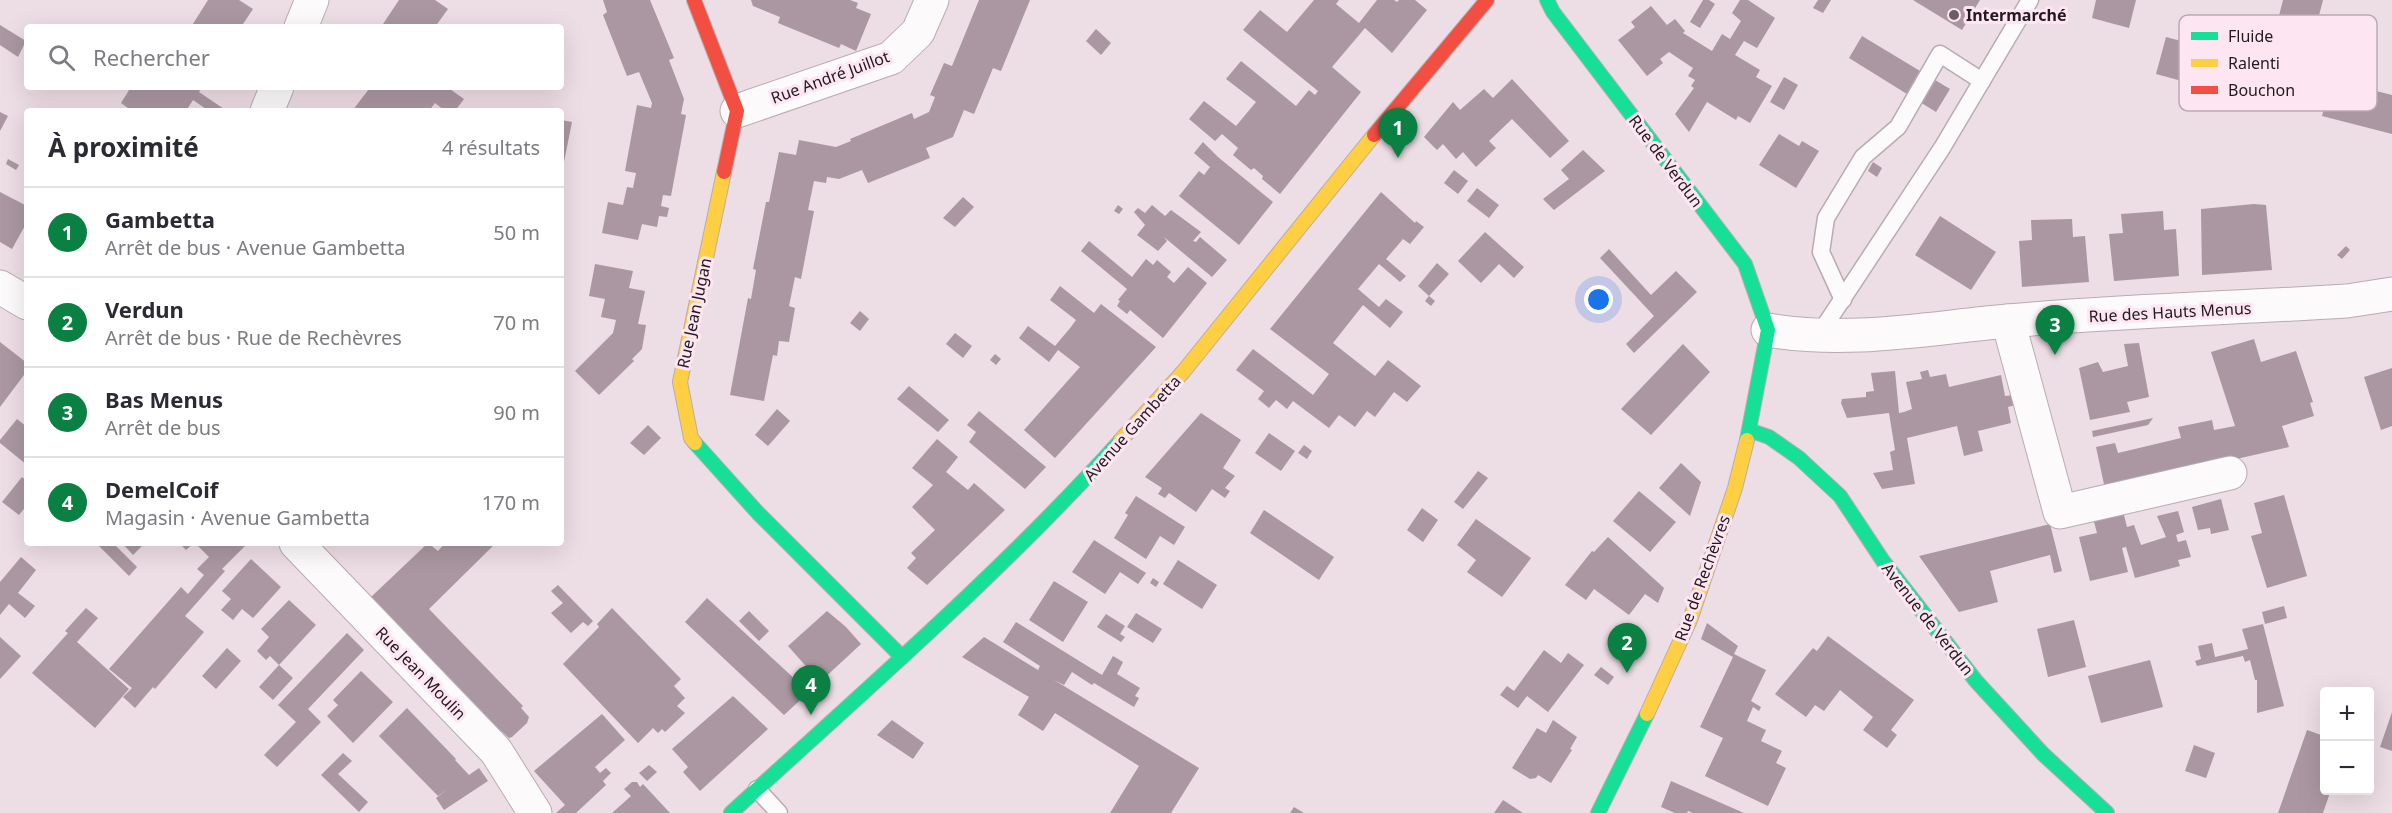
<!DOCTYPE html>
<html lang="fr">
<head>
<meta charset="utf-8">
<style>
	:root { --surface:#fff; --page:#f2f2f3; --text:#2b2b33; --muted:#7c7c81; --line:#e1e1e2; --accent:#0b8043 }
	body { margin:0; font-family:"Noto Sans",sans-serif; background:var(--page); color:var(--text) }
	.controls { position:absolute; right:18px; bottom:18px; display:grid; overflow:hidden; border-radius:6px; box-shadow:0 6px 24px #0002 }
	.controls button { width:54px; height:54px; display:grid; place-items:center; padding:0; border:0; border-bottom:2px solid var(--line); background:var(--surface); color:var(--text); font:30px sans-serif }
	.you { position:absolute; left:1599px; top:300px; width:21px; height:21px; margin:-15px; border:4px solid #fff; border-radius:50%; background:#1a73e8; box-shadow:0 0 0 9px #1a73e833 }
	.badge { display:grid; place-items:center; width:39px; height:39px; border-radius:50%; background:var(--accent); color:#fff; font-size:20px; font-weight:700 }
	.pin { position:absolute; translate:-50% -50px; filter:drop-shadow(0 2px 3px #0008) }
	.pin::after { content:''; position:absolute; top:32px; width:21px; height:18px; background:inherit; clip-path:polygon(0 0,100% 0,50% 100%) }
	.list { margin:0; padding:0; list-style:none }
	h2 { display:flex; justify-content:space-between; align-items:center; height:78px; margin:0; padding:0 24px; font-size:26px }
	h2 small { font-size:20px; font-weight:400; color:var(--muted) }
	.list li { display:grid; grid-template-columns:39px 1fr auto; gap:18px; align-items:center; box-sizing:border-box; height:90px; padding:0 24px; border-top:2px solid var(--line) }
	.list b { display:block; font-size:22px; white-space:nowrap }
	.list p { margin:0; font-size:20px; white-space:nowrap; color:var(--muted) }
	.list em { font-size:20px; font-style:normal; color:var(--muted) }
	.icon { flex:none; width:33px; height:33px; fill:none; stroke:currentColor; stroke-width:2; stroke-linecap:round; stroke-linejoin:round }
	.map { position:relative; flex:none; width:2392px; height:813px; overflow:hidden }
	.search { position:absolute; background:var(--surface); box-shadow:0 6px 24px #0002; left:24px; top:24px; width:540px; height:66px; display:flex; align-items:center; gap:15px; box-sizing:border-box; padding:0 21px; border-radius:6px; color:var(--muted); font-size:22px }
	.panel { position:absolute; background:var(--surface); box-shadow:0 6px 24px #0002; left:24px; top:108px; width:540px; height:438px; border-radius:6px }
	.map>svg:first-child { display:block }
	.building { fill:#aa97a1 }
	.lines { fill:none; stroke-linecap:round; stroke-linejoin:round }
	.lane-casing { stroke:#b8acb2; stroke-width:19 }
	.street-casing { stroke:#b8acb2; stroke-width:35 }
	.fast-casing { stroke:#b8acb2; stroke-width:16 }
	.slow-casing { stroke:#b8acb2; stroke-width:16 }
	.jam-casing { stroke:#b8acb2; stroke-width:16 }
	.lane { stroke:#fcfafb; stroke-width:16 }
	.street { stroke:#fcfafb; stroke-width:33 }
	.fast { stroke:#16e098; stroke-width:14 }
	.slow { stroke:#ffcf43; stroke-width:14 }
	.jam { stroke:#f24e42; stroke-width:14 }
	.poi-dot { fill:#6a5e64; stroke:#fde6f2; stroke-width:2 }
	.labels { text-anchor:middle; dominant-baseline:central; stroke-width:6; stroke-linejoin:round; paint-order:stroke }
	.poi-label { font-size:16px; font-weight:bold; fill:#23191f; stroke:#fde6f2; text-anchor:start }
	.street-label { font-size:16px; fill:#23191f; stroke:#fde6f2 }
	.key { fill:#fde6f2; stroke:#bca8b3; stroke-width:1.5 }
	.key-label { font-size:16px; fill:#23191f }
</style>
</head>
<body>
<div class="map">
<svg width="2392" height="813" viewBox="0 0 2392 813">
	<rect width="100%" height="100%" fill="#eddde5"/>
	<g class="building">
		<polygon points="208,0 239,0 253,9 241,27 191,27"/>
		<polygon points="399,0 435,0 448,9 435,27 381,27"/>
		<polygon points="603,0 650,0 674,58 669,60 684,99 681,114 686,115 671,196 663,195 661,206 669,208 667,217 659,216 657,227 642,224 638,240 602,233 608,202 623,205 627,187 633,188 636,173 625,171 637,105 651,108 652,103 639,72 627,76 603,15 607,12"/>
		<polygon points="751,0 850,0 858,3 856,8 871,14 856,51 841,44 839,48 778,23 780,17 753,6"/>
		<polygon points="979,0 1030,0 1001,71 993,68 974,114 964,110 953,137 926,148 930,158 868,183 862,170 839,179 827,177 826,183 814,181 808,210 814,211 801,279 795,277 789,306 795,308 789,342 779,341 777,356 773,355 764,401 730,395 748,298 751,299 756,270 753,269 766,202 769,202 779,152 796,155 799,140 836,147 851,141 850,139 912,113 914,119 929,112 935,97 930,95 944,63 952,66"/>
		<polygon points="1314,0 1339,0 1336,4 1359,23 1377,0 1394,0 1397,2 1399,0 1415,0 1427,10 1392,53 1365,28 1332,67 1361,92 1280,194 1262,179 1263,176 1254,168 1251,170 1233,155 1238,148 1222,134 1215,141 1189,119 1204,101 1236,126 1256,102 1226,79 1241,61 1296,106 1309,90 1315,95 1318,91 1243,30 1260,10 1287,32"/>
		<polygon points="1703,0 1709,0 1715,4 1700,28 1690,22"/>
		<polygon points="1740,0 1748,0 1775,18 1757,48 1744,41 1735,55 1760,70 1756,77 1772,86 1750,123 1738,116 1736,120 1707,102 1689,132 1675,114 1694,88 1691,86 1695,80 1688,76 1693,68 1669,52 1660,59 1663,63 1647,76 1618,40 1635,27 1631,22 1651,6 1667,25 1675,19 1685,31 1683,33 1712,51 1722,34 1730,39 1741,21 1732,13"/>
		<polygon points="1818,0 1831,0 1823,13 1813,8"/>
		<polygon points="1913,0 1980,0 1962,30"/>
		<polygon points="2096,0 2136,0 2129,28 2092,18"/>
		<polygon points="2283,0 2323,0 2304,73 2267,63"/>
		<polygon points="0,25 26,41 18,57 0,45"/>
		<polygon points="1096,29 1111,43 1101,55 1086,41"/>
		<polygon points="1862,36 1950,89 1936,112 1849,58"/>
		<polygon points="2166,37 2239,56 2230,94 2156,74"/>
		<polygon points="1784,77 1798,85 1784,110 1770,102"/>
		<polygon points="1512,79 1569,141 1550,158 1512,119 1489,141 1496,148 1476,167 1463,152 1456,159 1443,144 1437,150 1424,137 1453,102 1460,110 1484,89 1493,98"/>
		<polygon points="2332,80 2392,95 2392,134 2322,116"/>
		<polygon points="131,87 202,87 199,92 227,111 209,111 193,100 186,111 132,111 121,103"/>
		<polygon points="366,87 447,87 464,99 455,111 445,111 435,103 429,111 352,111 369,89"/>
		<polygon points="0,112 8,116 0,131"/>
		<polygon points="561,120 572,122 562,172 561,171"/>
		<polygon points="1779,134 1799,146 1802,141 1819,151 1796,188 1759,165"/>
		<polygon points="1203,142 1218,157 1273,202 1239,245 1179,196 1199,171 1204,175 1210,167 1194,153"/>
		<polygon points="1583,150 1605,171 1554,210 1543,199 1569,179 1561,170"/>
		<polygon points="8,159 19,165 16,170 6,164"/>
		<polygon points="1873,162 1882,168 1877,177 1868,171"/>
		<polygon points="1454,170 1468,181 1458,194 1444,183"/>
		<polygon points="1477,188 1499,205 1489,218 1467,201"/>
		<polygon points="0,192 27,206 27,222 12,249 0,242"/>
		<polygon points="1381,192 1415,223 1416,221 1424,227 1410,244 1403,239 1386,259 1406,276 1400,282 1379,264 1358,289 1379,307 1386,299 1403,312 1390,328 1363,305 1333,343 1375,376 1388,360 1421,386 1407,402 1394,392 1375,417 1367,411 1355,427 1339,415 1329,428 1293,401 1287,409 1276,400 1269,408 1258,399 1264,391 1236,370 1253,349 1313,395 1329,374 1270,329"/>
		<polygon points="963,197 974,207 955,227 943,218"/>
		<polygon points="2254,204 2266,205 2272,270 2202,275 2201,209"/>
		<polygon points="1118,205 1123,209 1119,214 1114,211"/>
		<polygon points="1152,205 1165,216 1171,210 1201,232 1193,241 1196,242 1200,237 1227,260 1212,277 1164,237 1167,241 1158,251 1137,235 1145,225 1134,212 1138,208 1145,213"/>
		<polygon points="2163,211 2164,230 2176,229 2179,276 2114,281 2109,234 2123,233 2121,214"/>
		<polygon points="1940,216 1996,252 1971,290 1915,255"/>
		<polygon points="2072,219 2073,237 2085,236 2089,282 2022,287 2019,241 2032,240 2031,220"/>
		<polygon points="1485,232 1524,267 1514,278 1499,264 1481,283 1458,261"/>
		<polygon points="1089,241 1132,277 1146,259 1153,265 1157,260 1171,272 1167,277 1174,283 1188,267 1207,283 1163,338 1130,310 1127,314 1117,306 1120,301 1118,300 1127,289 1081,251"/>
		<polygon points="2346,246 2350,250 2342,259 2337,255"/>
		<polygon points="1609,249 1651,295 1676,271 1697,292 1634,353 1626,344 1654,316 1600,258"/>
		<polygon points="1437,263 1449,274 1429,296 1418,286"/>
		<polygon points="595,264 633,271 629,288 645,291 638,324 646,325 642,349 632,359 634,361 599,395 575,371 613,333 616,320 601,317 605,299 589,296"/>
		<polygon points="1060,286 1094,313 1101,304 1156,347 1055,458 1024,430 1080,367 1058,350 1049,362 1019,338 1028,326 1055,346 1071,327 1076,320 1050,300"/>
		<polygon points="1429,296 1435,301 1431,306 1425,301"/>
		<polygon points="860,311 869,319 860,331 850,323"/>
		<polygon points="955,333 972,346 963,358 946,344"/>
		<polygon points="2254,339 2261,362 2296,351 2313,402 2310,403 2314,416 2282,426 2289,447 2105,489 2096,447 2115,443 2118,453 2181,438 2178,427 2212,420 2214,430 2235,426 2211,352"/>
		<polygon points="0,342 27,363 27,371 0,407"/>
		<polygon points="2139,343 2149,397 2127,402 2130,412 2090,420 2079,368 2098,362 2103,372 2128,366 2124,344"/>
		<polygon points="1683,344 1710,372 1651,435 1621,409"/>
		<polygon points="995,354 1001,359 996,365 990,360"/>
		<polygon points="2392,368 2392,426 2381,430 2364,377"/>
		<polygon points="1928,370 1930,377 1946,374 1949,387 2001,375 2005,396 2013,395 2015,405 2008,407 2011,423 1978,431 1983,451 1964,456 1957,426 1907,438 1915,484 1882,489 1873,473 1893,470 1890,452 1895,450 1889,413 1847,418 1841,403 1842,399 1866,397 1866,392 1874,391 1871,373 1895,371 1899,413 1904,412 1912,409 1906,382 1922,379 1920,372"/>
		<polygon points="909,386 949,420 938,432 897,399"/>
		<polygon points="777,409 790,421 768,446 755,435"/>
		<polygon points="979,411 1046,467 1025,489 969,442 976,432 967,425"/>
		<polygon points="1201,413 1241,440 1223,468 1235,476 1225,488 1230,491 1225,498 1212,489 1196,512 1169,493 1165,498 1158,494 1162,488 1145,477"/>
		<polygon points="2153,418 2148,425 2093,437 2092,431"/>
		<polygon points="17,419 27,427 27,465 0,443 0,440"/>
		<polygon points="648,425 661,438 644,455 630,443"/>
		<polygon points="1269,433 1295,451 1281,471 1255,453"/>
		<polygon points="937,439 958,457 946,472 968,490 974,483 1005,510 927,585 907,568 916,558 911,553 935,530 912,507 933,485 912,468"/>
		<polygon points="1304,445 1312,451 1307,459 1298,453"/>
		<polygon points="1681,463 1701,482 1690,516 1659,488"/>
		<polygon points="1478,471 1488,478 1463,509 1454,502"/>
		<polygon points="22,477 27,481 27,505 19,515 2,502"/>
		<polygon points="1639,491 1676,522 1650,552 1613,521"/>
		<polygon points="2284,495 2307,576 2267,588 2251,536 2262,533 2254,503"/>
		<polygon points="1136,496 1185,527 1174,545 1160,536 1146,559 1114,538 1128,515 1125,513"/>
		<polygon points="2221,499 2229,530 2211,534 2210,528 2198,530 2192,507"/>
		<polygon points="2122,507 2127,527 2134,525 2141,545 2166,537 2157,516 2178,511 2184,532 2176,535 2178,542 2186,540 2191,557 2178,560 2180,566 2135,578 2126,547 2122,548 2128,572 2090,581 2079,537 2097,533 2092,514"/>
		<polygon points="1422,508 1438,520 1423,542 1407,530"/>
		<polygon points="1264,510 1334,557 1319,580 1250,533"/>
		<polygon points="1476,519 1531,558 1502,597 1467,572 1476,560 1457,545"/>
		<polygon points="2050,524 2062,571 2054,573 2050,555 1990,571 1998,602 1959,612 1919,556"/>
		<polygon points="1608,537 1664,588 1658,603 1645,594 1629,615 1594,589 1586,600 1565,585 1592,551 1594,552"/>
		<polygon points="1094,540 1146,573 1138,584 1120,572 1105,594 1072,572"/>
		<polygon points="96,543 113,543 137,567 129,576"/>
		<polygon points="122,543 138,543 142,546 133,555"/>
		<polygon points="179,543 194,543 186,550"/>
		<polygon points="195,543 248,543 222,569 225,571 185,616 204,632 155,689 153,687 135,708 123,697 132,688 109,669 181,587 188,594 204,575 197,569 209,557"/>
		<polygon points="428,543 438,551 445,543 496,543 429,609 523,706 521,708 529,717 527,723 512,737 509,738 498,728 371,597"/>
		<polygon points="21,557 36,570 18,593 35,606 25,618 9,604 0,615 0,582"/>
		<polygon points="251,559 281,587 253,618 242,609 233,620 221,610 231,599 222,591"/>
		<polygon points="1178,560 1217,585 1202,609 1163,584"/>
		<polygon points="1153,578 1159,582 1156,587 1150,583"/>
		<polygon points="1054,581 1088,602 1063,642 1029,620"/>
		<polygon points="558,585 593,621 588,626 583,622 571,633 551,613 563,603 551,591"/>
		<polygon points="707,598 809,692 784,715 685,622"/>
		<polygon points="289,600 316,625 279,665 270,656 266,660 257,651 269,637 261,629"/>
		<polygon points="2284,606 2287,618 2265,624 2262,612"/>
		<polygon points="86,608 98,618 77,642 129,689 95,728 32,673 68,633 65,631"/>
		<polygon points="612,608 681,679 674,686 685,698 677,706 685,713 665,732 662,729 658,733 653,728 638,743 563,664 599,627 597,624"/>
		<polygon points="749,611 769,631 759,641 739,621"/>
		<polygon points="827,611 846,627 861,644 820,682 788,646"/>
		<polygon points="1136,613 1162,629 1153,643 1127,627"/>
		<polygon points="1106,614 1125,626 1120,634 1125,637 1121,642 1097,627"/>
		<polygon points="2074,620 2086,667 2048,677 2037,629"/>
		<polygon points="1016,622 1102,675 1113,656 1123,662 1117,674 1140,688 1135,696 1139,698 1134,707 1094,683 1092,685 1072,672 1064,685 1054,680 1199,768 1171,813 1110,813 1139,766 1055,713 1043,731 1018,715 1029,697 962,657 984,637 1038,670 1040,666 1003,642"/>
		<polygon points="1707,623 1738,646 1734,654 1766,670 1751,701 1761,707 1759,711 1753,707 1747,721 1766,730 1761,741 1782,751 1776,763 1786,768 1768,806 1705,776 1723,738 1700,727 1733,657 1701,639"/>
		<polygon points="2263,624 2284,706 2257,713 2257,680 2255,680 2250,660 2245,662 2243,656 2197,666 2195,661 2201,659 2198,646 2212,643 2215,657 2248,649 2242,629"/>
		<polygon points="347,633 364,650 308,709 321,722 277,767 264,755 296,722 278,705"/>
		<polygon points="1828,636 1914,700 1891,730 1897,735 1887,748 1863,730 1873,717 1840,690 1824,711 1815,705 1806,717 1775,694 1813,648 1817,651"/>
		<polygon points="0,637 21,656 0,679"/>
		<polygon points="227,648 241,661 216,689 202,676"/>
		<polygon points="1544,650 1561,663 1568,653 1584,665 1548,712 1527,696 1518,708 1500,695 1507,686 1514,691"/>
		<polygon points="2150,660 2163,707 2101,723 2088,676"/>
		<polygon points="279,665 293,678 273,700 259,687"/>
		<polygon points="1601,667 1614,677 1608,685 1594,675"/>
		<polygon points="361,671 393,702 353,743 327,716 338,705 333,700"/>
		<polygon points="733,696 768,729 700,791 683,772 688,767 672,749"/>
		<polygon points="407,708 456,759 455,760 469,775 479,768 488,781 444,810 436,798 448,789 438,796 379,736"/>
		<polygon points="2392,712 2392,751 2380,747"/>
		<polygon points="602,714 625,740 595,767 600,773 606,768 611,773 603,781 606,785 576,813 556,813 565,805 534,771"/>
		<polygon points="892,720 924,743 913,759 877,735"/>
		<polygon points="1553,720 1577,737 1570,749 1572,750 1551,783 1538,775 1536,778 1530,779 1512,768 1537,728 1546,733"/>
		<polygon points="2307,730 2324,736 2324,790 2331,790 2323,813 2278,813"/>
		<polygon points="2194,745 2215,753 2206,778 2185,771"/>
		<polygon points="343,753 352,761 338,774 368,802 359,812 321,775"/>
		<polygon points="649,765 657,772 647,781 639,773"/>
		<polygon points="1671,781 1744,813 1693,813 1688,811 1687,813 1675,813 1661,807"/>
		<polygon points="632,782 637,782 640,787 643,784 670,813 612,813 631,796 624,789"/>
		<polygon points="1503,800 1523,813 1494,813"/>
		<polygon points="1294,807 1304,813 1290,813"/>
	</g>
	<g class="lines">
		<g class="lane-casing">
			<g id="lane">
				<polyline points="1843,300 1821,252 1826,218 1863,157 1898,127 1940,54 1982,81"/>
				<polyline points="1818,336 1942,148 2030,0"/>
				<polyline points="757,789 779,813"/>
			</g>
		</g>
		<g class="street-casing">
			<g id="street">
				<polyline points="301,27 312,0"/>
				<polyline points="267,111 277,87"/>
				<polyline points="737,111 891,58 918,32 932,0"/>
				<polyline points="0,287 27,303"/>
				<polyline points="2008,321 2060,512 2230,473"/>
				<path d="M1768,330C1848,344 1928,328 2008,321C2120,311 2234,308 2347,301L2392,294"/>
				<polyline points="296,543 496,751 535,813"/>
			</g>
		</g>
		<g class="fast-casing">
			<g id="fast">
				<polyline points="1547,0 1553,12 1745,264 1768,330 1747,440"/>
				<polyline points="1749,430 1769,437 1799,458 1840,496 1883,561 1976,681 2043,754 2107,813"/>
				<polyline points="695,443 758,513 902,657"/>
				<path d="M731,813C863,692 1000,574 1120,441"/>
				<polyline points="1598,813 1647,714"/>
			</g>
		</g>
		<g class="slow-casing">
			<g id="slow">
				<polyline points="1120,441 1183,372 1374,135"/>
				<polyline points="695,443 691,438 680,382 724,172"/>
				<polyline points="1647,714 1690,620 1735,488 1747,440"/>
			</g>
		</g>
		<g class="jam-casing">
			<g id="jam">
				<polyline points="694,0 737,111 724,172"/>
				<polyline points="1374,135 1487,0"/>
			</g>
		</g>
		<use href="#lane" class="lane"/>
		<use href="#street" class="street"/>
		<use href="#fast" class="fast"/>
		<use href="#slow" class="slow"/>
		<use href="#jam" class="jam"/>
	</g>
	<circle class="poi-dot" cx="1954" cy="15" r="6"/>
	<g class="labels">
		<g class="poi-label">
			<text x="1966" y="15">Intermarché</text>
		</g>
		<g class="street-label">
			<text transform="translate(830 77) rotate(-20)">Rue André Juillot</text>
			<text transform="translate(1666 161) rotate(53)">Rue de Verdun</text>
			<text transform="translate(2170 312) rotate(-3)">Rue des Hauts Menus</text>
			<text transform="translate(694 313) rotate(-78)">Rue Jean Jugan</text>
			<text transform="translate(1132 428) rotate(-48)">Avenue Gambetta</text>
			<text transform="translate(1702 578) rotate(-70)">Rue de Rechèvres</text>
			<text transform="translate(1928 619) rotate(52)">Avenue de Verdun</text>
			<text transform="translate(421 673) rotate(46)">Rue Jean Moulin</text>
		</g>
	</g>
	<rect x="2179" y="15" width="198" height="96" rx="9" class="key"/>
	<rect x="2191" y="32" width="27" height="8" fill="#16e098"/>
	<rect x="2191" y="59" width="27" height="8" fill="#ffcf43"/>
	<rect x="2191" y="86" width="27" height="8" fill="#f24e42"/>
	<g class="key-label">
		<text x="2228" y="42">Fluide</text>
		<text x="2228" y="69">Ralenti</text>
		<text x="2228" y="96">Bouchon</text>
	</g>
</svg>
<div class="controls">
<button>+</button>
<button>−</button>
</div>
<div class="you"></div>
<div class="pin badge" style="left:1398px;top:158px">1</div>
<div class="pin badge" style="left:1627px;top:673px">2</div>
<div class="pin badge" style="left:2055px;top:355px">3</div>
<div class="pin badge" style="left:811px;top:715px">4</div>
<div class="search"><svg class="icon" aria-label="search" viewBox="0 0 24 24"><circle cx="10" cy="10" r="6"/><path d="M15 15l6 6"/></svg>Rechercher</div>
<section class="panel">
<h2>À proximité<small>4 résultats</small></h2>
<ul class="list">
<li><span class="badge">1</span><div><b>Gambetta</b><p>Arrêt de bus · Avenue Gambetta</p></div><em>50 m</em></li>
<li><span class="badge">2</span><div><b>Verdun</b><p>Arrêt de bus · Rue de Rechèvres</p></div><em>70 m</em></li>
<li><span class="badge">3</span><div><b>Bas Menus</b><p>Arrêt de bus</p></div><em>90 m</em></li>
<li><span class="badge">4</span><div><b>DemelCoif</b><p>Magasin · Avenue Gambetta</p></div><em>170 m</em></li>
</ul>
</section>
</div>
</body>
</html>
